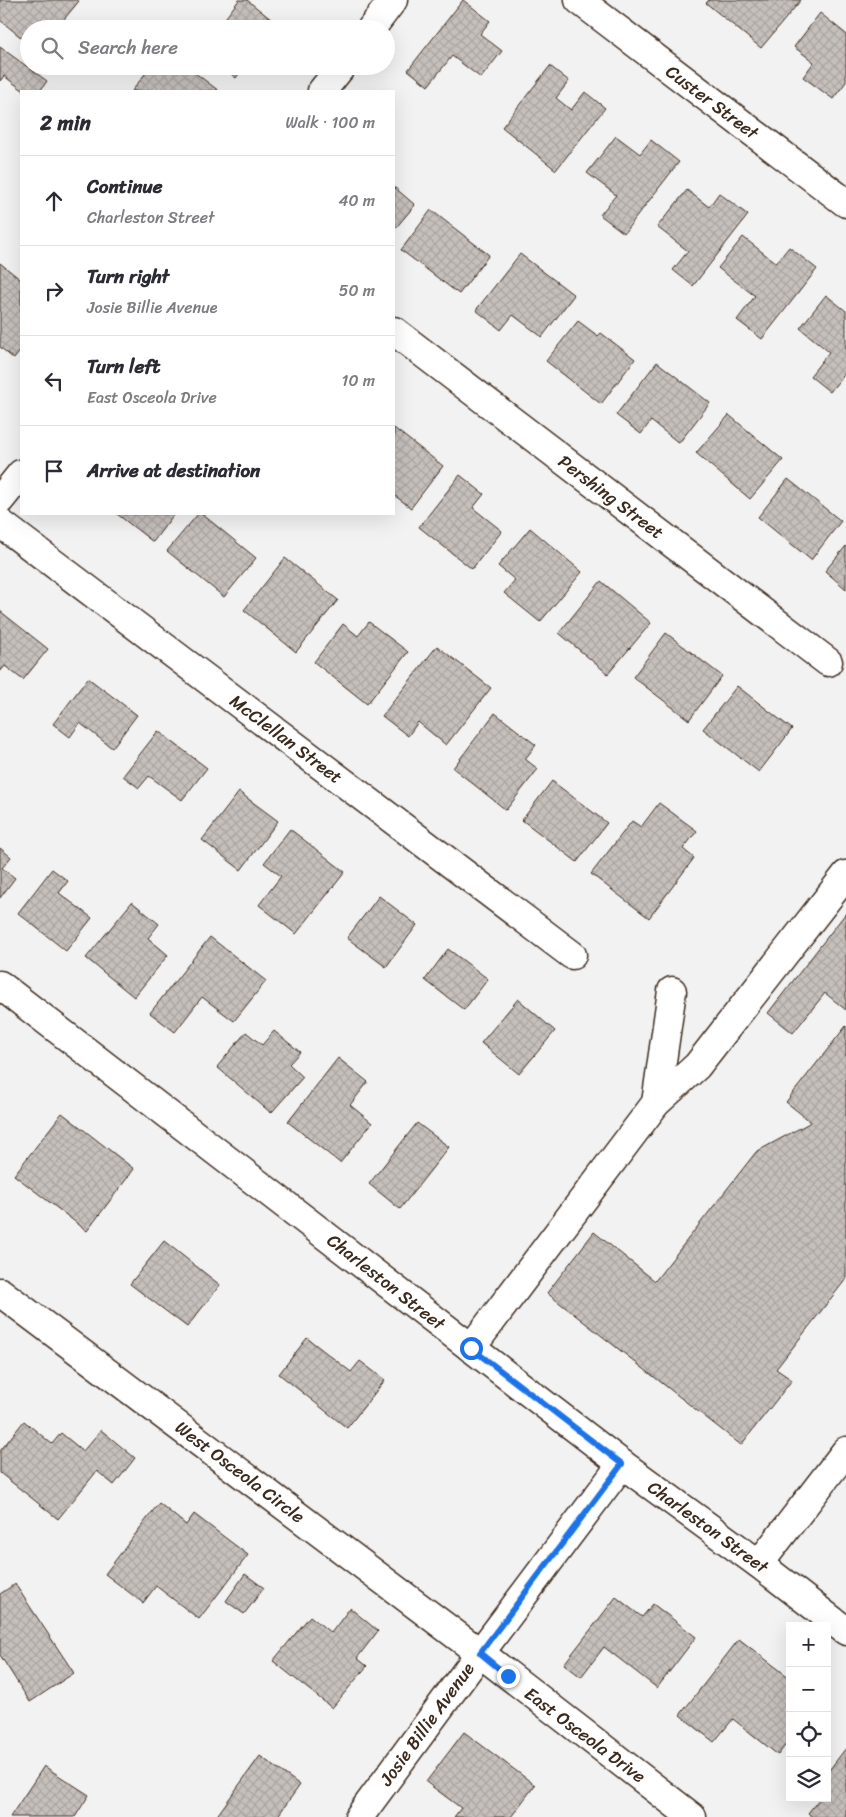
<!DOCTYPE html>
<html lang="en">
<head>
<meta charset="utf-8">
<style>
	:root { --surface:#fff; --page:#f2f2f3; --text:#2b2b33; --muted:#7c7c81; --line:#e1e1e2 }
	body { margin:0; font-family:Sriracha,sans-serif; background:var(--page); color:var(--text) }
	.controls { position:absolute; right:15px; bottom:15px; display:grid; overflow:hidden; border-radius:0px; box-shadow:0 5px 20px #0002 }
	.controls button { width:45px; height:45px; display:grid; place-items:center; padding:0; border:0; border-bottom:1px solid var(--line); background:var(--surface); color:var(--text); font:25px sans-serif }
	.stop { position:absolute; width:15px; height:15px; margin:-11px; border:4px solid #1a73e8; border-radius:50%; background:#fff }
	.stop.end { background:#1a73e8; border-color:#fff; box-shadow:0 1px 5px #0008 }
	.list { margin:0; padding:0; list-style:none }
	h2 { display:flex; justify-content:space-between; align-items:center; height:65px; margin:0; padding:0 20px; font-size:21px }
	h2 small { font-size:16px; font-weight:400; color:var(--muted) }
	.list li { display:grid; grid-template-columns:32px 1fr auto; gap:15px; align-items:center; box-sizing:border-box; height:90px; padding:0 20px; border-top:1px solid var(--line) }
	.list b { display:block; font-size:19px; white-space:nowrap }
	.list p { margin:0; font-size:16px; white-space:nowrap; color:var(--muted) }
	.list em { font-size:16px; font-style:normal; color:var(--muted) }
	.icon { flex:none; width:28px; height:28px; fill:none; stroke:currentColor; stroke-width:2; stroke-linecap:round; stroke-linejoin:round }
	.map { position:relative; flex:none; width:846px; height:1817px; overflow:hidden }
	.search { position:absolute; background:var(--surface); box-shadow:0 5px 20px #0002; left:20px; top:20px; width:375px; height:55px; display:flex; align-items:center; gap:12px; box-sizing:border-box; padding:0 18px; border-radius:28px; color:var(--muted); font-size:19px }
	.panel { position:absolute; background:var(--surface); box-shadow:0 5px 20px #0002; left:20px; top:90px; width:375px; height:425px; border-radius:0px }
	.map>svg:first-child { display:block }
	.building { fill:url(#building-cross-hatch); stroke:#3b2a1e }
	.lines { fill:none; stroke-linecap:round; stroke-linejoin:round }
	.minor-casing { stroke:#3b2a1e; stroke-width:31 }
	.minor { stroke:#fff; stroke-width:28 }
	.route { stroke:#1a73e8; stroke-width:6 }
	.labels { text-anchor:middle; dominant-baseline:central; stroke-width:5; stroke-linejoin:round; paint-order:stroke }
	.street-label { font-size:18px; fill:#3b2a1e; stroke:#fff }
</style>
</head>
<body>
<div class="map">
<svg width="846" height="1817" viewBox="0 0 846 1817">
	<defs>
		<pattern id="building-cross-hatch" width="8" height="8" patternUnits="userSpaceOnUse" patternTransform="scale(1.25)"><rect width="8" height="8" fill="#c6c0bd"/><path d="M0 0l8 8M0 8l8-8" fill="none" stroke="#aba5a2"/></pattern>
	</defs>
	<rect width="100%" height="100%" fill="#f3f2f2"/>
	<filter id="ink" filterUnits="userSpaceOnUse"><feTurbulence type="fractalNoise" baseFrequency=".02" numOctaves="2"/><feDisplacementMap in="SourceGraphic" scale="10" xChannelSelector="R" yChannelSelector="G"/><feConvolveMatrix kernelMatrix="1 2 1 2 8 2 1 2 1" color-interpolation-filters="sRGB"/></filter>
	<g filter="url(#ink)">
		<g class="building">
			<polygon points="0,0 78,0 79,1 56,29 29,29 29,44 0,20"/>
			<polygon points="239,0 247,0 277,24 274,29 217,29"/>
			<polygon points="463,0 490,21 480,34 502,51 481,78 452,56 428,86 408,70"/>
			<polygon points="709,0 801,0 761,48 706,3"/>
			<polygon points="820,13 846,34 846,82 833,99 803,77 814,62 794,47"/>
			<polygon points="0,47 47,81 40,91 24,91 4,76 0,81"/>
			<polygon points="151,66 186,66 219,91 132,91"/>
			<polygon points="221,66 244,66 236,78"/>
			<polygon points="550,66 569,81 556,98 571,110 585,92 605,108 556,170 502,127"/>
			<polygon points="616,136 640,154 651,140 679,162 624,233 600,215 616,195 587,173"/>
			<polygon points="394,187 415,205 394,230"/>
			<polygon points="687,190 709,207 719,193 748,215 693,286 673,270 688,251 657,227"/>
			<polygon points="431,210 489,255 459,294 401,250"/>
			<polygon points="743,237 776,263 789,247 817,269 762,339 737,320 755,296 718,268"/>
			<polygon points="520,254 574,295 542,337 513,315 501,330 476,310"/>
			<polygon points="0,263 21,280 21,350 14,359 0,347"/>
			<polygon points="826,295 846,311 846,372 830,392 810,376 829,352 800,328"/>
			<polygon points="578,321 598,336 601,333 635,359 601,404 546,361"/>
			<polygon points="657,362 710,403 679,443 651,421 641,434 616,415"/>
			<polygon points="729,415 783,460 750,499 696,453"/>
			<polygon points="394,428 443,466 411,508 394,495"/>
			<polygon points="460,475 484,494 473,508 502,531 472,569 419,527"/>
			<polygon points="788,479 841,521 811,560 758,517"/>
			<polygon points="117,514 174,514 153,542"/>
			<polygon points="198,514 202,514 256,558 224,597 167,551"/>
			<polygon points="530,528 582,572 540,622 504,593 515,580 498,566"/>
			<polygon points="846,546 846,589 825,571"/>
			<polygon points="285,558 338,600 296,652 244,610"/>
			<polygon points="601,581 651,623 608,674 559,633"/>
			<polygon points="0,611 48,649 23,680 5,666 0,672"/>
			<polygon points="369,622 408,652 367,704 314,662 343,624 358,636"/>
			<polygon points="666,633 722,676 689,720 633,677"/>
			<polygon points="437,646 491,688 446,745 418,722 408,736 382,716"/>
			<polygon points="88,678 137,715 112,748 80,723 70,737 53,724"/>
			<polygon points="737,686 792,729 759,772 703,729"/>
			<polygon points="495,713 536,745 525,759 538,769 506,810 453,768"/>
			<polygon points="158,731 207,768 182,800 149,776 139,788 123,776"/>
			<polygon points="552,781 607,823 577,862 522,820"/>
			<polygon points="239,792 278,821 241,870 202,840"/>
			<polygon points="659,803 697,831 683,849 694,858 649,918 591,874 632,821 641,827"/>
			<polygon points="290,829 345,872 296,934 259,905 281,876 264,863"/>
			<polygon points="0,848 11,857 2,868 15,878 0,898"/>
			<polygon points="52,869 68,881 59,893 92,918 66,951 18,913"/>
			<polygon points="379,896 417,925 386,967 347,938"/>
			<polygon points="132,902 159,924 148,938 168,955 134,997 86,958"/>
			<polygon points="846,913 846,1010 825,993 793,1033 768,1013"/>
			<polygon points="210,937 266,981 234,1021 202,997 175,1032 150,1013"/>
			<polygon points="448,949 488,979 464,1010 425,980"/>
			<polygon points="518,999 555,1031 519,1074 481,1043"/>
			<polygon points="846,1026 846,1279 776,1369 792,1380 741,1445 547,1293 594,1232 655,1281 756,1152 811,1122 786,1102"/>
			<polygon points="274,1031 300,1052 289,1064 303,1077 271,1113 217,1067 246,1032 262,1045"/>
			<polygon points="338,1058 368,1082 350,1105 372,1123 340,1163 288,1122"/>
			<polygon points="62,1113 134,1169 87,1231 14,1175"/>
			<polygon points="417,1123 449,1147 400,1209 369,1184"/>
			<polygon points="164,1241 220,1285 187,1327 130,1284"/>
			<polygon points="307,1338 351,1372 360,1361 385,1380 347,1428 279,1374"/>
			<polygon points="24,1421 52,1444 61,1433 83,1451 101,1430 135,1458 114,1485 97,1471 58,1519 0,1473 0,1451"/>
			<polygon points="159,1503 186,1525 194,1514 248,1555 199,1619 156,1586 143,1603 105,1574"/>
			<polygon points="245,1574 264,1588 244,1614 226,1601"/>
			<polygon points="15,1584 74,1673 30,1702 0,1655 0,1594"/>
			<polygon points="616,1597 642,1617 653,1604 696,1637 657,1688 604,1647 581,1677 564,1664"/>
			<polygon points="350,1608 378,1631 357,1658 367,1666 332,1708 273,1661 310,1616 331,1633"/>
			<polygon points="739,1639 790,1678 790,1739 778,1755 733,1719 714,1742 680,1715"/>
			<polygon points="464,1732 535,1785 511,1817 454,1817 461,1808 426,1782"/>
			<polygon points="846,1748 846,1817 813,1817 808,1813 820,1798 827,1798 827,1773"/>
			<polygon points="260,1756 300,1785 277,1817 216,1817"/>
			<polygon points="44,1766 89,1795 75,1817 10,1817"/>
		</g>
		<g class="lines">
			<g class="minor-casing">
				<g id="minor">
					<polyline points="579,0 846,203"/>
					<polyline points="371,29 393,0"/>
					<polyline points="322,91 342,66"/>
					<polyline points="394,331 828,662"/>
					<polyline points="0,500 21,474"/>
					<polyline points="0,523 572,955"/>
					<polyline points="0,985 622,1464 759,1564 846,1631"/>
					<polyline points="656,1103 672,991"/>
					<polyline points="0,1292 480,1653 692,1817"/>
					<polyline points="471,1348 656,1103 697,1066 846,875"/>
					<polyline points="759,1564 846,1451"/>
					<polyline points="359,1817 480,1653 622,1464"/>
				</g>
			</g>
			<use href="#minor" class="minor"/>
		</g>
	</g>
	<g class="lines" filter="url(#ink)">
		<polyline class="route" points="471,1348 622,1464 480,1653 508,1676"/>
	</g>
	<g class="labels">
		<g class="street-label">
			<text transform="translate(712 102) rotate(37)">Custer Street</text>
			<text transform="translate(611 497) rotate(37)">Pershing Street</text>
			<text transform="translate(286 739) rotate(37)">McClellan Street</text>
			<text transform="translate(386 1282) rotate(38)">Charleston Street</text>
			<text transform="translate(240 1472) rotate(37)">West Osceola Circle</text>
			<text transform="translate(708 1527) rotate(36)">Charleston Street</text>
			<text transform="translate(427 1724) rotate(-54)">Josie Billie Avenue</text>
			<text transform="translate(585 1735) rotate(37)">East Osceola Drive</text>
		</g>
	</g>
</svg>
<div class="controls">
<button>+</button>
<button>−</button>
<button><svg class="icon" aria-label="locate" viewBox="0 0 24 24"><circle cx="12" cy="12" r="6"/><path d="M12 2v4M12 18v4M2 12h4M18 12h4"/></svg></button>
<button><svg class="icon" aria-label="layers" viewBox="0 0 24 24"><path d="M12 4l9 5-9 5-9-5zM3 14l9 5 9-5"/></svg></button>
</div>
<div class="stop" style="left:471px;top:1348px"></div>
<div class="stop end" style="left:508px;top:1676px"></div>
<div class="search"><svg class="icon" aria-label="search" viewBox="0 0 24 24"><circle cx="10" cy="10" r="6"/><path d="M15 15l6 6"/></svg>Search here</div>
<section class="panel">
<h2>2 min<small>Walk · 100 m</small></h2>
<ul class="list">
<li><svg class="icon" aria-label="ahead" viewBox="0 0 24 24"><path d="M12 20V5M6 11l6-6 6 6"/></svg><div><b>Continue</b><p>Charleston Street</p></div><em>40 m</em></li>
<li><svg class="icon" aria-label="right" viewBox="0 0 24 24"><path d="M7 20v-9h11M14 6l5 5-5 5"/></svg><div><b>Turn right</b><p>Josie Billie Avenue</p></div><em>50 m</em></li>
<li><svg class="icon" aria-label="left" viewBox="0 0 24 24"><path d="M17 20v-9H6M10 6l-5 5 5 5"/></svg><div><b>Turn left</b><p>East Osceola Drive</p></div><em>10 m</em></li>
<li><svg class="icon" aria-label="arrive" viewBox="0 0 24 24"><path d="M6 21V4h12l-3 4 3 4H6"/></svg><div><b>Arrive at destination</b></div></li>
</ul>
</section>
</div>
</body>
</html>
